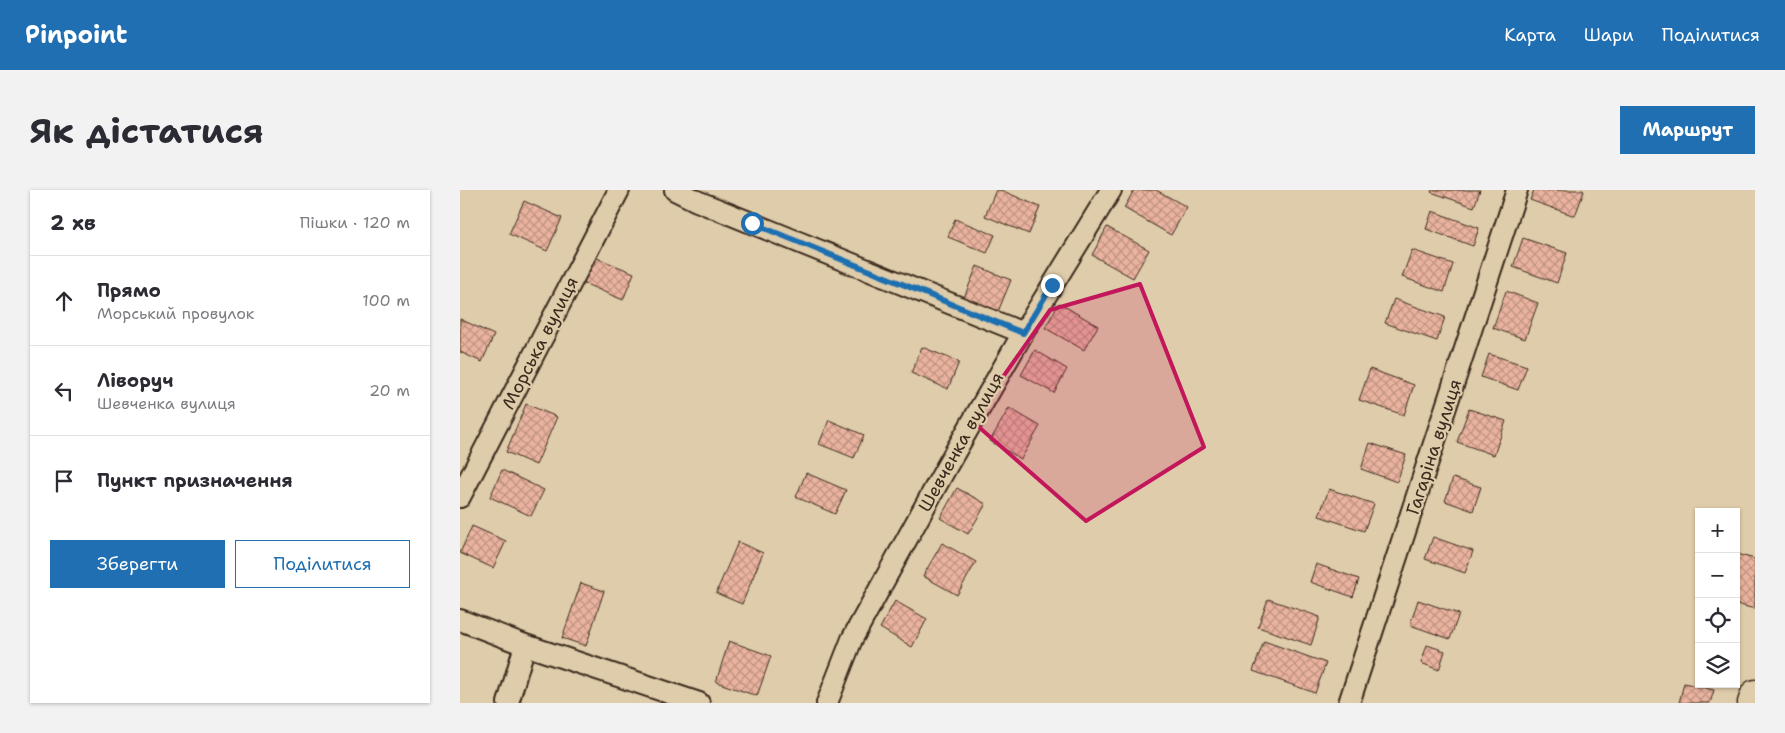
<!DOCTYPE html>
<html lang="uk">
<head>
<meta charset="utf-8">
<style>
	:root { --surface:#fff; --page:#f2f2f3; --text:#2b2b33; --muted:#7c7c81; --line:#e1e1e2; --accent:#1f6fb2 }
	body { margin:0; font-family:"Shantell Sans",sans-serif; background:var(--page); color:var(--text) }
	.controls { position:absolute; right:15px; bottom:15px; display:grid; overflow:hidden; border-radius:0px; box-shadow:0 1px 4px #0004 }
	.controls button { width:45px; height:45px; display:grid; place-items:center; padding:0; border:0; border-bottom:1px solid var(--line); background:var(--surface); color:var(--text); font:25px sans-serif }
	.stop { position:absolute; width:15px; height:15px; margin:-11px; border:4px solid #1f6fb2; border-radius:50%; background:#fff }
	.stop.end { background:#1f6fb2; border-color:#fff; box-shadow:0 1px 5px #0008 }
	.list { margin:0; padding:0; list-style:none }
	h2 { display:flex; justify-content:space-between; align-items:center; height:65px; margin:0; padding:0 20px; font-size:21px }
	h2 small { font-size:16px; font-weight:400; color:var(--muted) }
	.list li { display:grid; grid-template-columns:32px 1fr auto; gap:15px; align-items:center; box-sizing:border-box; height:90px; padding:0 20px; border-top:1px solid var(--line) }
	.list b { display:block; font-size:19px; white-space:nowrap }
	.list p { margin:0; font-size:16px; white-space:nowrap; color:var(--muted) }
	.list em { font-size:16px; font-style:normal; color:var(--muted) }
	.actions { display:flex; gap:10px; padding:15px 20px }
	.actions a { flex:1; padding:11px 0; border:1px solid var(--accent); border-radius:0px; text-align:center; font-size:18px; color:var(--accent) }
	.actions .main { background:var(--accent); color:#fff }
	.icon { flex:none; width:28px; height:28px; fill:none; stroke:currentColor; stroke-width:2; stroke-linecap:round; stroke-linejoin:round }
	.map { position:relative; flex:none; width:1295px; height:513px; overflow:hidden; border-radius:0px }
	header { display:flex; align-items:center; gap:30px; box-sizing:border-box; height:70px; padding:0 25px; background:var(--accent); color:#fff }
	header strong { font-size:24px }
	nav { display:flex; gap:28px; margin-inline-start:auto; font-size:18px }
	.intro { display:flex; align-items:center; justify-content:space-between; box-sizing:border-box; height:120px; padding:0 30px }
	h1 { margin:0; font-size:35px }
	.button { padding:12px 22px; border-radius:0px; background:var(--accent); color:#fff; font-size:18px; font-weight:700 }
	main { display:flex; gap:30px; padding:0 30px }
	aside { flex:1; background:var(--surface); border-radius:0px; box-shadow:0 1px 4px #0004 }
	.map>svg:first-child { display:block }
	.building { fill:url(#building-cross-hatch); stroke:#3b2a1e }
	.lines { fill:none; stroke-linecap:round; stroke-linejoin:round }
	.street-casing { stroke:#3b2a1e; stroke-width:24 }
	.secondary-casing { stroke:#3b2a1e; stroke-width:31 }
	.street { stroke:#dfccaa; stroke-width:20 }
	.secondary { stroke:#dfccaa; stroke-width:28 }
	.route { stroke:#1f6fb2; stroke-width:6 }
	.marked { fill:#c2185b; fill-opacity:0.2; stroke:#c2185b; stroke-width:4; stroke-linejoin:round }
	.labels { text-anchor:middle; dominant-baseline:central; stroke-width:4.5; stroke-linejoin:round; paint-order:stroke }
	.street-label { font-size:18px; fill:#3b2a1e; stroke:#dfccaa }
</style>
</head>
<body>
<header>
<strong>Pinpoint</strong>
<nav><a>Карта</a><a>Шари</a><a>Поділитися</a></nav>
</header>
<div class="intro"><h1>Як дістатися</h1><a class="button">Маршрут</a></div>
<main>
<aside>
<h2>2 хв<small>Пішки · 120 m</small></h2>
<ul class="list">
<li><svg class="icon" aria-label="ahead" viewBox="0 0 24 24"><path d="M12 20V5M6 11l6-6 6 6"/></svg><div><b>Прямо</b><p>Морський провулок</p></div><em>100 m</em></li>
<li><svg class="icon" aria-label="left" viewBox="0 0 24 24"><path d="M17 20v-9H6M10 6l-5 5 5 5"/></svg><div><b>Ліворуч</b><p>Шевченка вулиця</p></div><em>20 m</em></li>
<li><svg class="icon" aria-label="arrive" viewBox="0 0 24 24"><path d="M6 21V4h12l-3 4 3 4H6"/></svg><div><b>Пункт призначення</b></div></li>
</ul>
<div class="actions"><a class="main">Зберегти</a><a>Поділитися</a></div>
</aside>
<div class="map">
<svg width="1295" height="513" viewBox="0 0 1295 513">
	<defs>
		<pattern id="building-cross-hatch" width="8" height="8" patternUnits="userSpaceOnUse" patternTransform="scale(1.25)"><rect width="8" height="8" fill="#eab39f"/><path d="M0 0l8 8M0 8l8-8" fill="none" stroke="#bf9281"/></pattern>
	</defs>
	<rect width="100%" height="100%" fill="#dfccaa"/>
	<filter id="ink" filterUnits="userSpaceOnUse"><feTurbulence type="fractalNoise" baseFrequency=".02" numOctaves="2"/><feDisplacementMap in="SourceGraphic" scale="10" xChannelSelector="R" yChannelSelector="G"/><feConvolveMatrix kernelMatrix="1 2 1 2 8 2 1 2 1" color-interpolation-filters="sRGB"/></filter>
	<g filter="url(#ink)">
		<g class="building">
			<polygon points="536,0 541,0 580,17 569,44 525,26"/>
			<polygon points="674,0 696,0 727,17 711,45 664,18"/>
			<polygon points="972,0 1020,0 1014,17 971,2"/>
			<polygon points="1074,0 1122,0 1124,1 1115,26 1070,10"/>
			<polygon points="64,11 102,28 87,61 49,44"/>
			<polygon points="972,21 1019,38 1013,56 966,39"/>
			<polygon points="495,29 535,45 527,63 488,47"/>
			<polygon points="647,37 689,60 673,88 632,65"/>
			<polygon points="1063,48 1107,63 1097,93 1053,77"/>
			<polygon points="952,60 993,74 984,102 942,87"/>
			<polygon points="132,66 174,83 163,110 121,92"/>
			<polygon points="517,76 551,90 537,124 503,110"/>
			<polygon points="1046,101 1078,113 1065,149 1033,138"/>
			<polygon points="934,109 985,127 977,151 925,133"/>
			<polygon points="599,113 638,136 624,160 585,138"/>
			<polygon points="0,129 34,145 22,172 0,162"/>
			<polygon points="462,157 499,172 488,199 451,183"/>
			<polygon points="575,160 607,179 594,203 561,185"/>
			<polygon points="1029,164 1067,176 1058,200 1021,187"/>
			<polygon points="910,179 954,195 944,225 899,210"/>
			<polygon points="66,214 97,227 76,275 46,262"/>
			<polygon points="549,218 580,236 561,269 530,251"/>
			<polygon points="1009,219 1046,231 1034,265 997,252"/>
			<polygon points="369,230 404,245 394,268 359,254"/>
			<polygon points="910,253 946,265 937,292 901,279"/>
			<polygon points="42,280 84,300 71,326 30,307"/>
			<polygon points="346,283 386,300 375,324 336,307"/>
			<polygon points="993,288 1021,297 1013,321 985,311"/>
			<polygon points="497,298 526,314 508,344 480,328"/>
			<polygon points="869,299 914,314 904,341 859,326"/>
			<polygon points="12,336 46,351 33,378 0,363"/>
			<polygon points="973,347 1013,361 1005,383 965,369"/>
			<polygon points="278,352 303,363 282,414 256,403"/>
			<polygon points="482,353 516,372 497,405 463,386"/>
			<polygon points="1276,364 1295,369 1295,419 1276,414"/>
			<polygon points="856,374 899,389 893,407 850,392"/>
			<polygon points="121,393 144,401 126,456 102,448"/>
			<polygon points="808,409 860,427 851,455 798,437"/>
			<polygon points="958,410 999,424 990,449 950,435"/>
			<polygon points="435,411 467,429 452,457 420,438"/>
			<polygon points="269,451 311,466 297,506 256,492"/>
			<polygon points="804,451 866,473 855,503 793,481"/>
			<polygon points="967,455 985,461 979,480 961,473"/>
			<polygon points="1224,493 1254,500 1250,513 1219,513"/>
		</g>
		<g class="lines">
			<g class="street-casing">
				<g id="street">
					<polyline points="215,0 237,11 563,143"/>
					<polyline points="0,307 159,0"/>
					<polyline points="0,430 65,455 239,513"/>
					<polyline points="48,513 65,455"/>
					<polyline points="367,513 392,449 487,276 563,143 651,0"/>
					<polyline points="889,513 1057,0"/>
				</g>
			</g>
			<g class="secondary-casing">
				<polyline id="secondary" points="1292,513 1295,504"/>
			</g>
			<use href="#street" class="street"/>
			<use href="#secondary" class="secondary"/>
		</g>
	</g>
	<g class="lines" filter="url(#ink)">
		<polyline class="route" points="292,33 563,143 592,95"/>
	</g>
	<path class="marked" d="M680,94L744,257L626,331L512,231L590,120Z"/>
	<g class="labels">
		<g class="street-label">
			<text transform="translate(80 153) rotate(-63)">Морська вулиця</text>
			<text transform="translate(501 252) rotate(-61)">Шевченка вулиця</text>
			<text transform="translate(974 257) rotate(-72)">Гагаріна вулиця</text>
		</g>
	</g>
</svg>
<div class="controls">
<button>+</button>
<button>−</button>
<button><svg class="icon" aria-label="locate" viewBox="0 0 24 24"><circle cx="12" cy="12" r="6"/><path d="M12 2v4M12 18v4M2 12h4M18 12h4"/></svg></button>
<button><svg class="icon" aria-label="layers" viewBox="0 0 24 24"><path d="M12 4l9 5-9 5-9-5zM3 14l9 5 9-5"/></svg></button>
</div>
<div class="stop" style="left:292px;top:33px"></div>
<div class="stop end" style="left:592px;top:95px"></div>
</div>
</main>
</body>
</html>
